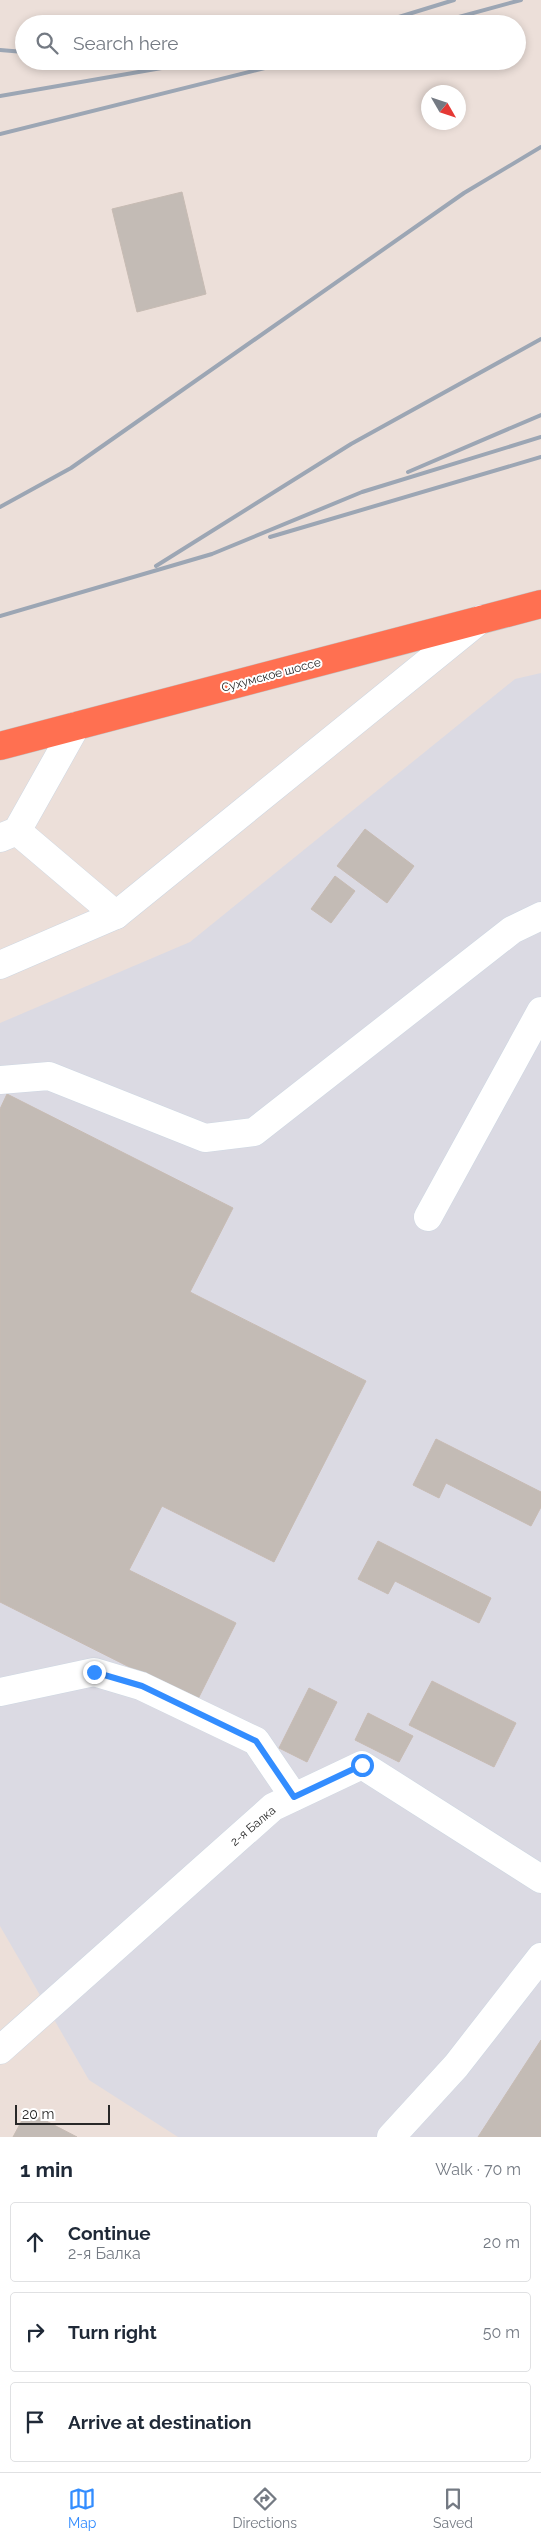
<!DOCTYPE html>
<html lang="en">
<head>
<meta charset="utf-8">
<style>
	:root { --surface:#fff; --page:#f2f2f3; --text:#1f2937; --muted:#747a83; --line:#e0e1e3; --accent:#338dff }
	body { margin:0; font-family:Raleway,sans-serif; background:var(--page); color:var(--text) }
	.compass { position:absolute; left:421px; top:85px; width:45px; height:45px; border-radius:50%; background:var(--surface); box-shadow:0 2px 8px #0003; rotate:129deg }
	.scale { position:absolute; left:15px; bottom:12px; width:95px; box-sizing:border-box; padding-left:5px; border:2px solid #282828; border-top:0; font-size:14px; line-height:18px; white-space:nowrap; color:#282828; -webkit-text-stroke:4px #fff; paint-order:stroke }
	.stop { position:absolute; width:15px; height:15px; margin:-11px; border:4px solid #338dff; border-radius:50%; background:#fff }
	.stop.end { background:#338dff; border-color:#fff; box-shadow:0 1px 5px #0008 }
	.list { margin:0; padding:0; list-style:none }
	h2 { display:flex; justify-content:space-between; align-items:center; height:65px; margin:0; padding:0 20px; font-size:21px }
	h2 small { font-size:16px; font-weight:400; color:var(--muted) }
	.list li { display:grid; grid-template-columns:32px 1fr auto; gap:15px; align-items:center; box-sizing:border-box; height:80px; margin:0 10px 10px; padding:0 10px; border:1px solid var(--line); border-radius:5px }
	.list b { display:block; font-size:19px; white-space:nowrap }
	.list p { margin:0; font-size:16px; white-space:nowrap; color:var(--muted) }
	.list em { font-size:16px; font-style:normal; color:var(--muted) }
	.icon { flex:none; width:28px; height:28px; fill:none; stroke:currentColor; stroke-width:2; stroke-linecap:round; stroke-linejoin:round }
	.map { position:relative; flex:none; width:541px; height:2137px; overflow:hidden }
	.search { position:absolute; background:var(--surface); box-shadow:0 2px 8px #0003; left:15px; right:15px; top:15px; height:55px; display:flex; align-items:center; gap:12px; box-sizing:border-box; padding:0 18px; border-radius:28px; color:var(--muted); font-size:19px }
	.sheet { height:335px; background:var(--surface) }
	nav { display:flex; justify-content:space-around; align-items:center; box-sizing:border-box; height:70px; border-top:1px solid var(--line); background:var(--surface); font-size:14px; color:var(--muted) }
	nav a { display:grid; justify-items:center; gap:2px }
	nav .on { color:var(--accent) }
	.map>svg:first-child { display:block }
	.industrial { fill:#dbdae3 }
	.building { fill:#c3bbb5; stroke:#c7bbb3 }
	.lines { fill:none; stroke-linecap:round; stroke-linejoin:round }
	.minor-casing { stroke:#ced7e2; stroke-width:29 }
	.highway-casing { stroke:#c3c3c3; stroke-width:29 }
	.minor { stroke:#fff; stroke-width:28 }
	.highway { stroke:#ff7051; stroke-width:28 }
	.rail { stroke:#9ca6b4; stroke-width:4 }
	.route { stroke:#338dff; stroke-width:6 }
	.labels { text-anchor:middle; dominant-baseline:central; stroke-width:4; stroke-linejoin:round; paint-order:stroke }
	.street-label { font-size:12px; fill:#282828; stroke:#fff }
</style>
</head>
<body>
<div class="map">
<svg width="541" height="2137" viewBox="0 0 541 2137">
	<rect width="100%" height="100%" fill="#ecdfd9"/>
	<polygon class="industrial" points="541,673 541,2137 178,2137 89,2080 0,1926 0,1023 190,942 515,679"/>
	<g class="building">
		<polygon points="182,192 206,294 137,312 112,209"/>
		<polygon points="365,829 414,866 387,903 337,866"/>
		<polygon points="335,876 355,891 331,923 311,909"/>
		<polygon points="7,1094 233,1208 190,1292 366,1381 274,1562 162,1506 129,1570 236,1623 197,1701 0,1602 0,1109"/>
		<polygon points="436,1439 541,1492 541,1507 531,1526 446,1483 439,1498 413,1485"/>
		<polygon points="378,1541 491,1598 479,1623 395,1581 388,1594 358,1579"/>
		<polygon points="432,1681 516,1723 494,1767 409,1725"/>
		<polygon points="309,1688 337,1702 307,1762 279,1748"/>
		<polygon points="368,1713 413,1736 399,1762 355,1740"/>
		<polygon points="541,2040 541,2137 478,2137"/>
		<polygon points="27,2111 77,2137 13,2137"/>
	</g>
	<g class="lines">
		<g class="minor-casing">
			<g id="minor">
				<polyline points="17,831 116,915"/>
				<polyline points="0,838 17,831 76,726"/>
				<polyline points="0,965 116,915 481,619"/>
				<polyline points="0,1080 49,1076 205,1138 254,1132 512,930 541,916"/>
				<polyline points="428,1217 541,1011"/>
				<polyline points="0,1692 94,1672 141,1686 256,1741 294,1797"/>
				<polyline points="0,2050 273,1807 362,1765 541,1879"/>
				<polyline points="391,2137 456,2066 541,1957"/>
			</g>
		</g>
		<g class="highway-casing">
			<polyline id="highway" points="0,746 541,604"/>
		</g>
		<use href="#minor" class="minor"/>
		<use href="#highway" class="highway"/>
		<g class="rail">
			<polyline points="376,24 454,0"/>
			<polyline points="433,24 521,0"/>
			<polyline points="0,50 24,52"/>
			<polyline points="0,96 202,61"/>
			<polyline points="0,134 293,61"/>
			<polyline points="408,472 541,415"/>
			<polyline points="0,507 71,468 464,193 541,147"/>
			<polyline points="270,537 541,457"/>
			<polyline points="156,566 351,444 541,339"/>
			<polyline points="0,616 212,554 362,492 541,437"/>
		</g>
	</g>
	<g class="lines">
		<polyline class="route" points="94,1672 142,1686 256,1741 294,1797 362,1765"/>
	</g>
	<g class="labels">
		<g class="street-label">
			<text transform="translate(271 675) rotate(-15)">Сухумское шоссе</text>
			<text transform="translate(253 1826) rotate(-40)">2-я Балка</text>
		</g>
	</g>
</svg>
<svg class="compass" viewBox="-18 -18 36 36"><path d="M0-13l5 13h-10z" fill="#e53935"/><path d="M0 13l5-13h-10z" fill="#747a83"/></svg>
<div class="scale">20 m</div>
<div class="stop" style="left:362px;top:1765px"></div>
<div class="stop end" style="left:94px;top:1672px"></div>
<div class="search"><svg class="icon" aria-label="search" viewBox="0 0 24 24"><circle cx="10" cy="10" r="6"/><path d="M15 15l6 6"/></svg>Search here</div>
</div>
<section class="sheet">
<h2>1 min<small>Walk · 70 m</small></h2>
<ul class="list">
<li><svg class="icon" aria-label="ahead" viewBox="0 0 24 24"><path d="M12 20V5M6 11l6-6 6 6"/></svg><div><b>Continue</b><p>2-я Балка</p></div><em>20 m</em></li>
<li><svg class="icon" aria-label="right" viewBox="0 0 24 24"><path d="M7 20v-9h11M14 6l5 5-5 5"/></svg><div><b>Turn right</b></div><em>50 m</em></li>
<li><svg class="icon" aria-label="arrive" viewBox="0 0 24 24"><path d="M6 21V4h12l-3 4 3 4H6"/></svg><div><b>Arrive at destination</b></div></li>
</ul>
</section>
<nav>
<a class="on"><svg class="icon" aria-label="map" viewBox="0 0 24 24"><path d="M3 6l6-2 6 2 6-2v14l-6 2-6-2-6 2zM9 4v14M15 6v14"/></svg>Map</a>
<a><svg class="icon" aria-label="directions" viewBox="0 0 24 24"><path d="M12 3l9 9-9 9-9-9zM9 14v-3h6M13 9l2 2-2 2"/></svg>Directions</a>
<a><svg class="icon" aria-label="saved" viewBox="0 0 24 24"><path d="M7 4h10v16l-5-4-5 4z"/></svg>Saved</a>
</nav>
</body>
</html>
